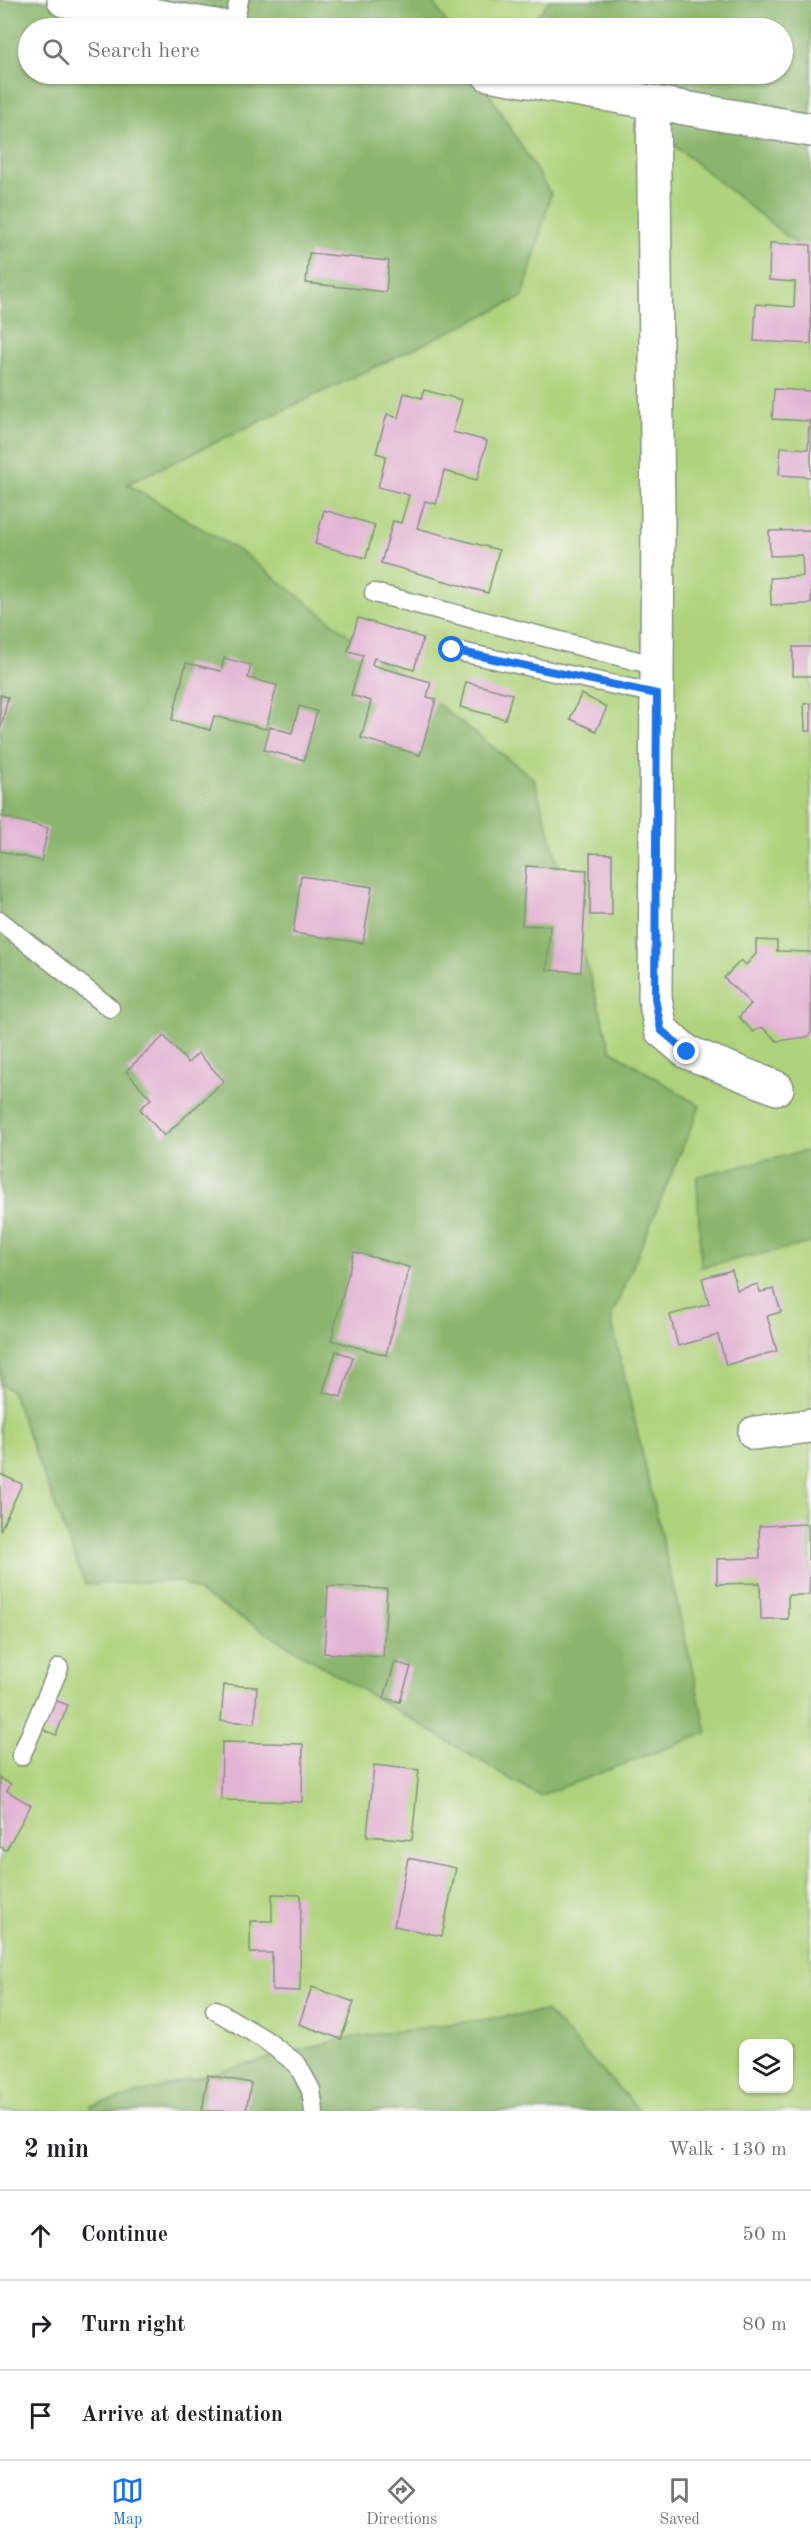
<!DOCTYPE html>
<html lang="en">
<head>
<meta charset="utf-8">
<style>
	:root { --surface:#fff; --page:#f2f2f2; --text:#202124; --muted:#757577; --line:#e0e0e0; --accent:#1a73e8 }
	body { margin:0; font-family:"Old Standard TT",serif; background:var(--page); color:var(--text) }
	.controls { position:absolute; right:18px; bottom:18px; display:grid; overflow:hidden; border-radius:12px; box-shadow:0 2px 4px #0004 }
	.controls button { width:54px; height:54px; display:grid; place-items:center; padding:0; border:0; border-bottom:2px solid var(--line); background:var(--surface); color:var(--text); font:30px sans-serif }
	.stop { position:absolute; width:18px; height:18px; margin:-14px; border:4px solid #1a73e8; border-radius:50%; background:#fff }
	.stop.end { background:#1a73e8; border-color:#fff; box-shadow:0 2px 6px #0008 }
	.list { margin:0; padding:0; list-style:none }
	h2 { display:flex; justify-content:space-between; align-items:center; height:78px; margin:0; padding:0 24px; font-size:26px }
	h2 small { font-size:20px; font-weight:400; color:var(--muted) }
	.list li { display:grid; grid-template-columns:39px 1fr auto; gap:18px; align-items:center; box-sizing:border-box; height:90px; padding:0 24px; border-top:2px solid var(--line) }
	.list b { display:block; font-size:22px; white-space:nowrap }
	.list em { font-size:20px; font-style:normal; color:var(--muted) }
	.icon { flex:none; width:33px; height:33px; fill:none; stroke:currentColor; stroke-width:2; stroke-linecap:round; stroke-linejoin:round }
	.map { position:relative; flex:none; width:811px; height:2111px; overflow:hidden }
	.search { position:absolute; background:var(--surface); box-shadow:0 2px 4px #0004; left:18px; right:18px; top:18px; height:66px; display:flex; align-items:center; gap:15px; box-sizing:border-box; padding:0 21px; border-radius:33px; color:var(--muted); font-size:22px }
	.sheet { height:348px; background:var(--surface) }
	nav { display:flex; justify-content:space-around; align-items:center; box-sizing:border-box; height:84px; border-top:2px solid var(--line); background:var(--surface); font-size:16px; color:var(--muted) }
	nav a { display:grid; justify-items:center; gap:3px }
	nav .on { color:var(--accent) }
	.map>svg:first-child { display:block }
	.green { fill:#afd37c; stroke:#678858; stroke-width:1.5; fill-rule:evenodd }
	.forest { fill:#8bb56c; stroke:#557950; stroke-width:1.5 }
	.building { fill:#e2b3d3 }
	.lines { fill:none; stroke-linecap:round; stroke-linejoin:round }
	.lane-casing { stroke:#84917e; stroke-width:21 }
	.street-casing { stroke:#84917e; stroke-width:36 }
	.lane { stroke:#fff; stroke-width:18 }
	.street { stroke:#fff; stroke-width:33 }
	.route { stroke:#1a73e8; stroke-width:8 }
</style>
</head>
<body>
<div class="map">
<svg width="811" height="2111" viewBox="0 0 811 2111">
	<rect width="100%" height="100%" fill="#f6f6f2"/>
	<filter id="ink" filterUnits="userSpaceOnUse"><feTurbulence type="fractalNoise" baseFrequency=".0167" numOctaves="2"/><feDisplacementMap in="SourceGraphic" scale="12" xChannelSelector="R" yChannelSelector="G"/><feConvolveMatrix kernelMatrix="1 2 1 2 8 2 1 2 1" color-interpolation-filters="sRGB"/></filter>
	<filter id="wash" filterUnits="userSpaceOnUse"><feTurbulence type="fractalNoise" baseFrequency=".008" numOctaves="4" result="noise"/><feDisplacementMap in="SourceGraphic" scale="24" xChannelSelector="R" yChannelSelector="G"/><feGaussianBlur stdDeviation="1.35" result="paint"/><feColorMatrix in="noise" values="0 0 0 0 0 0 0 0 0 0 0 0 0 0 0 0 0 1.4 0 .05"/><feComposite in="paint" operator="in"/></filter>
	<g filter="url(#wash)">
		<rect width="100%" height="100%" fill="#eae5c9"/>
		<path class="green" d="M0,0H811V2111H0ZM28,28H782V74H28ZM744,2044H788V2088H744Z"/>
		<g class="forest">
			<polygon points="0,0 432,0 450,28 28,28 28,74 477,74 551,194 523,297 127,484 243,553 534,779 611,1050 700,1106 611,1318 707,1733 539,1796 180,1581 85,1584 11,1390 0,1384"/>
			<polygon points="550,0 811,0 811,256 586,74 782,74 782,28 530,28 528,27"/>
			<polygon points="811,1150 811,1243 701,1267 697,1176"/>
			<polygon points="546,2011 640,2111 92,2111 91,2106 341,2039"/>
		</g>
		<g id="blocks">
			<g class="building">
				<polygon points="770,243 811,245 811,344 754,341 756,304 794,307 795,282 769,280"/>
				<polygon points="309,253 389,261 386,292 306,283"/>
				<polygon points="774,389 811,391 811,477 779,475 781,447 808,449 809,421 772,419"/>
				<polygon points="424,390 462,400 453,432 487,441 477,480 444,471 436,504 425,501 417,528 499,550 488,593 381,563 393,521 401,523 409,495 378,487 386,456 376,453 387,414 398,418 404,393 422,398"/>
				<polygon points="324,510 375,525 366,558 315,544"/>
				<polygon points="811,530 811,604 771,605 770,578 803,576 802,555 770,556 769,531"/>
				<polygon points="358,618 423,638 414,670 374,658 372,665 431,682 427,697 436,699 420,755 361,738 371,701 351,695 363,655 348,651"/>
				<rect x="793" y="647" width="18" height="29"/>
				<polygon points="224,658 251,665 248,678 277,685 266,729 214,716 210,730 172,720 186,663 221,671"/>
				<polygon points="466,682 512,694 505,719 460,707"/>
				<polygon points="581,694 607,707 596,731 570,719"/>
				<polygon points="0,695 8,697 1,727 0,727"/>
				<polygon points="811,703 811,731 805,731 804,704"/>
				<polygon points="299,706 317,711 304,760 264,750 270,727 292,733"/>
				<polygon points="0,816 48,828 41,861 0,851"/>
				<polygon points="590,853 612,854 612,915 590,915"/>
				<polygon points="526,866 587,870 581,972 547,970 550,926 522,925"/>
				<polygon points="301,876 372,887 363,943 293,933"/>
				<polygon points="756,940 777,941 777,951 811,952 811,1033 807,1037 777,1041 762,1027 753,1032 739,1017 751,1004 724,978 741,960 746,965 756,954"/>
				<polygon points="164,1036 188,1063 198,1053 224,1081 164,1136 140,1109 151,1099 126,1071"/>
				<polygon points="354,1252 409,1267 386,1355 331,1340"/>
				<polygon points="732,1270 737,1290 758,1284 760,1292 774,1289 781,1312 767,1316 777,1351 726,1365 718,1335 678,1346 670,1315 709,1304 702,1278"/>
				<polygon points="336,1351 353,1357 341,1397 323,1392"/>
				<polygon points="0,1474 22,1484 0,1531"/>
				<polygon points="808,1524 808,1560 811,1560 809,1595 788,1595 788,1619 761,1619 760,1583 717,1584 717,1559 760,1558 759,1526"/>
				<polygon points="328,1586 387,1589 383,1657 324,1653"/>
				<polygon points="395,1662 411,1667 400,1702 384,1698"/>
				<polygon points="224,1685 257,1687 255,1723 221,1721"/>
				<polygon points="52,1699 68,1705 56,1735 41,1729"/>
				<polygon points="222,1742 303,1744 302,1802 221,1800"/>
				<polygon points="374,1765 419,1770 412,1840 367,1836"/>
				<polygon points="0,1778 11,1784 7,1791 31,1805 6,1850 0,1847"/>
				<polygon points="408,1858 456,1868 442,1936 394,1926"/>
				<polygon points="272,1894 301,1895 300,1991 272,1990 272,1953 250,1953 250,1921 272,1921"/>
				<polygon points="312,1987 354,2002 341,2039 299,2024"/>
				<polygon points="208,2075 251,2083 246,2111 202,2111"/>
			</g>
		</g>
	</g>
	<g filter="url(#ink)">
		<use href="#blocks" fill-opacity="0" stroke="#84917e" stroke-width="1.5"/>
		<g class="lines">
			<g class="lane-casing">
				<g id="lane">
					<polyline points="233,28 239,0"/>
					<polyline points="374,593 657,666"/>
					<polyline points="452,650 657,694"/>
					<polyline points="0,921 110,1008"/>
					<polyline points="21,1756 59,1668"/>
					<polyline points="215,2010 264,2039 297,2064 311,2090 314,2111"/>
				</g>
			</g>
			<g class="street-casing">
				<g id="street">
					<polyline points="64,0 227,28"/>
					<polyline points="488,74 811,130"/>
					<polyline points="653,102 658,515 655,998 661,1030 687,1052 777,1088"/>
					<polyline points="755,1433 811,1426"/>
				</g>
			</g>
			<use href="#lane" class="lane"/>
			<use href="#street" class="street"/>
		</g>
	</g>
	<g class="lines" filter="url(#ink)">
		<polyline class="route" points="452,650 657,694 655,998 661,1030 687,1052"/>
	</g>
</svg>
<div class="controls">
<button><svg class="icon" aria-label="layers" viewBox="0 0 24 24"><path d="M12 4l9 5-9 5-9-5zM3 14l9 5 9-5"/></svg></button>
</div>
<div class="stop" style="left:452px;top:650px"></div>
<div class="stop end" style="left:687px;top:1052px"></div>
<div class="search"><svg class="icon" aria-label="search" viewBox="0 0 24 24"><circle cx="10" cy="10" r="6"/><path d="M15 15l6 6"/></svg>Search here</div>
</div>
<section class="sheet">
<h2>2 min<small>Walk · 130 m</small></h2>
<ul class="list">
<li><svg class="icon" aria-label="ahead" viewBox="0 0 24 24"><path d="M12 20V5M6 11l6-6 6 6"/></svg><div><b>Continue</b></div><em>50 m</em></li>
<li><svg class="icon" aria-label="right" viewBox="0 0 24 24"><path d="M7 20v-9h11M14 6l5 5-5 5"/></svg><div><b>Turn right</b></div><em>80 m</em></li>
<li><svg class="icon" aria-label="arrive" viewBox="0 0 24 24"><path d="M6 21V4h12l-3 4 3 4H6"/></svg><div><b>Arrive at destination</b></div></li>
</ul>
</section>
<nav>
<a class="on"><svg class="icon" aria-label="map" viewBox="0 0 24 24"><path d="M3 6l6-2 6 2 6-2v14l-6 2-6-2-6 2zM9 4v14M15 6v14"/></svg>Map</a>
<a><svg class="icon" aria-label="directions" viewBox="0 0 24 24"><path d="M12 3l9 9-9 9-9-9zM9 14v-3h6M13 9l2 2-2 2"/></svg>Directions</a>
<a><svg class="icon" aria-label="saved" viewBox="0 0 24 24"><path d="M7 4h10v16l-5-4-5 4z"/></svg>Saved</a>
</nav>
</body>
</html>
